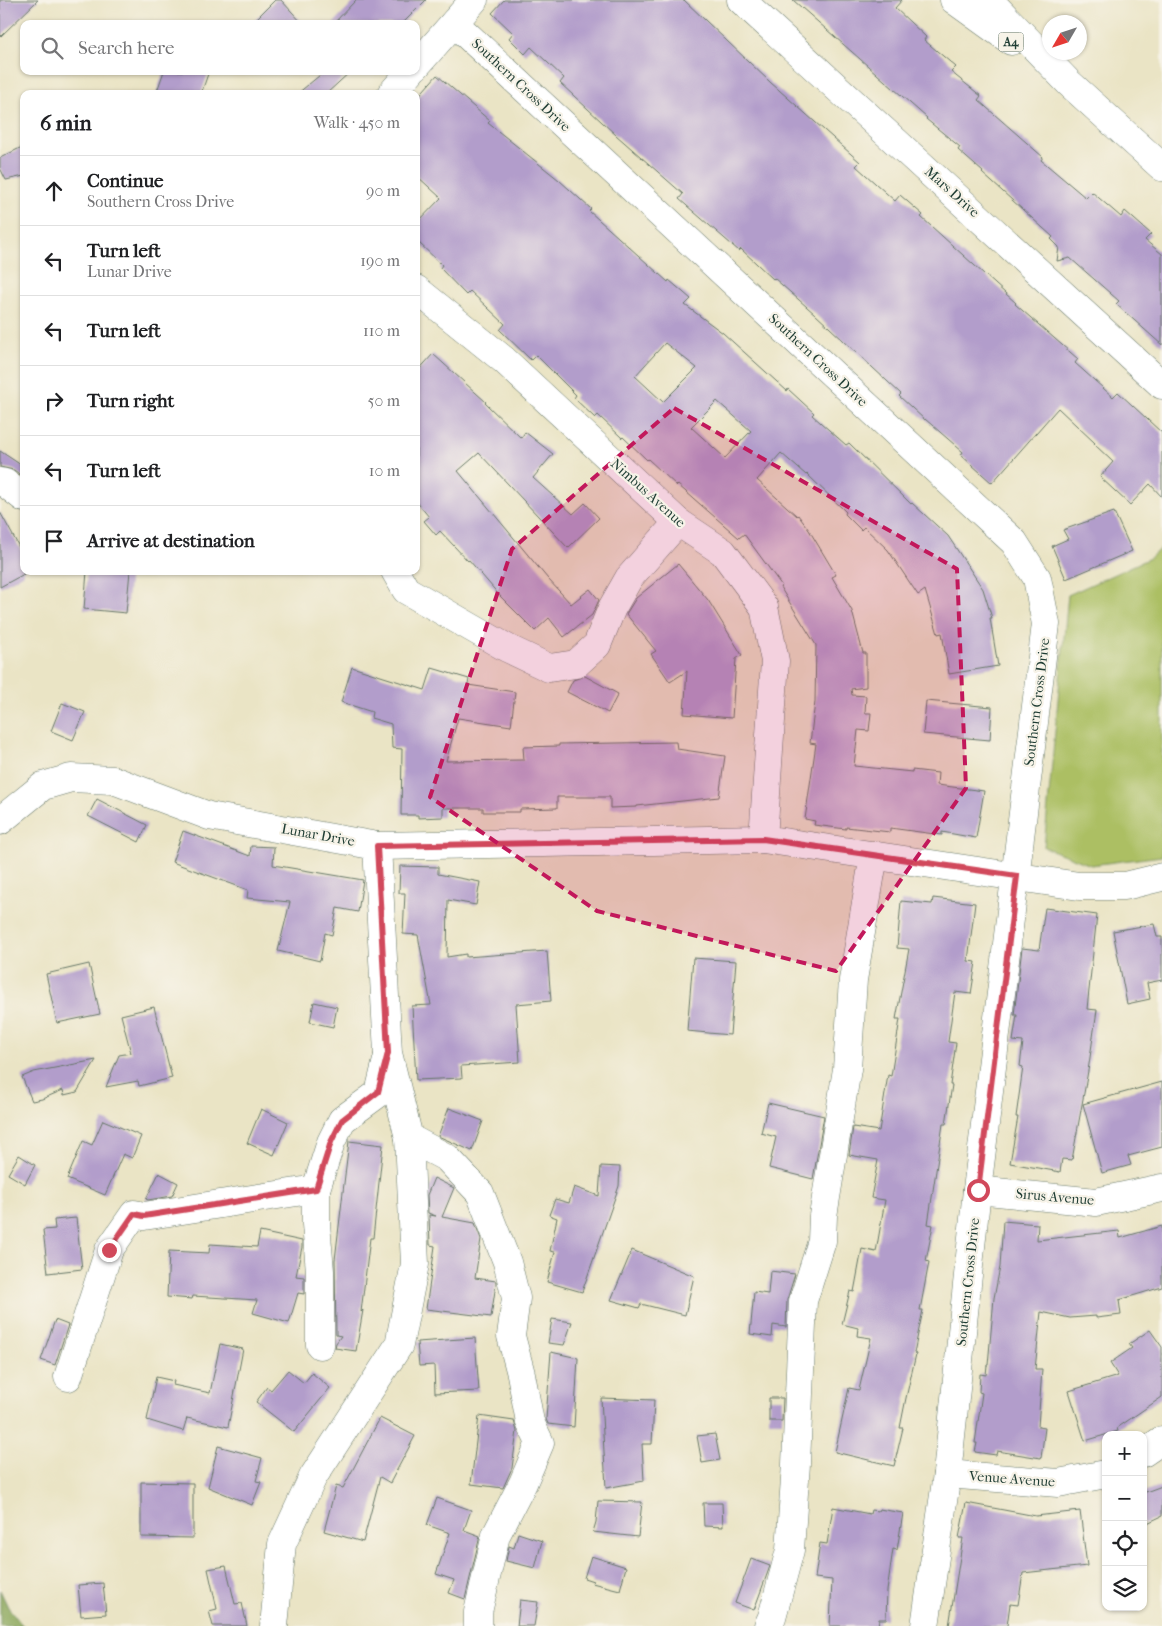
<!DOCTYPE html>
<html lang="en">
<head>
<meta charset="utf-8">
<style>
	:root { --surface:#fff; --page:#f6f6f6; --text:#202124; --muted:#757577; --line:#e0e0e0 }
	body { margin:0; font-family:"IM FELL French Canon",serif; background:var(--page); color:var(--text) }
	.controls { position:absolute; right:15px; bottom:15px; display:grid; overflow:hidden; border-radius:10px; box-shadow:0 1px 4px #0004 }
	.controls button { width:45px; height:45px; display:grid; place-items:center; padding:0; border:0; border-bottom:1px solid var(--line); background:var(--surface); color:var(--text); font:25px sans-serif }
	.compass { position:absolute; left:1042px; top:15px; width:45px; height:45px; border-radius:50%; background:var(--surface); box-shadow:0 1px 4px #0004; rotate:231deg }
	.stop { position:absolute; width:15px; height:15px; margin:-11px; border:4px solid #d1495b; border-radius:50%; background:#fff }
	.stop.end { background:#d1495b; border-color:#fff; box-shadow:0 1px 5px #0008 }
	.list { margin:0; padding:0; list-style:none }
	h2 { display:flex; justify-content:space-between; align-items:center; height:65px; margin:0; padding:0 20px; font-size:21px }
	h2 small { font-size:16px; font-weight:400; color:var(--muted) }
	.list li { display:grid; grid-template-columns:32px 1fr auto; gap:15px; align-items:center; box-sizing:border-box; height:70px; padding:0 20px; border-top:1px solid var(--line) }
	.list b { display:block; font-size:19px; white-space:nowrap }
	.list p { margin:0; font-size:16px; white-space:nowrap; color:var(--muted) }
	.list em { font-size:16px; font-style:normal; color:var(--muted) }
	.icon { flex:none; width:28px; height:28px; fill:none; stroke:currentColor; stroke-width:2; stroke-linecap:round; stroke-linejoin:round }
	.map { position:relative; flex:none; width:1162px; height:1626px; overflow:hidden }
	.search { position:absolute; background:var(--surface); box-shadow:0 1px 4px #0004; left:20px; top:20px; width:400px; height:55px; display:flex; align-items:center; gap:12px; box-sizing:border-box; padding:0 18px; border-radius:10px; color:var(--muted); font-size:19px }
	.panel { position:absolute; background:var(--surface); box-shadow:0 1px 4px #0004; left:20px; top:90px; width:400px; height:485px; border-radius:10px }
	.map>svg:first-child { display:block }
	.green { fill:#acbf63; stroke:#667e4c }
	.forest { fill:#89a659; stroke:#547246 }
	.building { fill:#b29dcb; fill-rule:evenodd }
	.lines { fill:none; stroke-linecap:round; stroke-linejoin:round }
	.minor-casing { stroke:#667767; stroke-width:29 }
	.highway-casing { stroke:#667767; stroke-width:29 }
	.minor { stroke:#fff; stroke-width:28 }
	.highway { stroke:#fff; stroke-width:28 }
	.route { stroke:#d1495b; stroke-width:6 }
	.marked { fill:#c2185b; fill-opacity:0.2; stroke:#c2185b; stroke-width:4; stroke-dasharray:10 6; stroke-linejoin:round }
	.labels { text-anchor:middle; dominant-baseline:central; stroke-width:4.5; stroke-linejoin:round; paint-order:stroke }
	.shield { fill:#f7f3e8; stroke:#60746a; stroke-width:1 }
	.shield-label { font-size:12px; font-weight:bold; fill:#1f3d34 }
	.street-label { font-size:14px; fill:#1f3d34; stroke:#f7f3e8 }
</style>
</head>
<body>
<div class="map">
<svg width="1162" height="1626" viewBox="0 0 1162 1626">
	<rect width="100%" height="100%" fill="#f7f3e8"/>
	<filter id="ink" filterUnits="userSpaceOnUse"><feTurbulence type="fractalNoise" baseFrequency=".02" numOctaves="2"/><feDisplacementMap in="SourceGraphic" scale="10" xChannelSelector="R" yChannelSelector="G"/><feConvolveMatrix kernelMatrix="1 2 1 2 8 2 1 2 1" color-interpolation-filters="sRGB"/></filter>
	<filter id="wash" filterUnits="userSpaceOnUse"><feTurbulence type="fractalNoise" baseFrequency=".0096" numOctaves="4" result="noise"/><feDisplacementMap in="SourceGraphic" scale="20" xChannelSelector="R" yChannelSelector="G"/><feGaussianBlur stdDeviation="1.12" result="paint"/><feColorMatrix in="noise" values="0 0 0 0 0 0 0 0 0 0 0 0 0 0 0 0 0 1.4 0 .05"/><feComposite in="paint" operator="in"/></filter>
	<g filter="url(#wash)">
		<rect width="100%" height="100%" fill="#eae4c5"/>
		<polygon class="green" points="1162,547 1162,856 1091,865 1044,847 1068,595 1150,558"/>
		<polygon class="forest" points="0,1590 8,1607 23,1626 0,1626"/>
		<g id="blocks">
			<g class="building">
				<polygon points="0,0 38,0 0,37"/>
				<polygon points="275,0 281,0 303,24 251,24"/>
				<polygon points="356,0 426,0 402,24 333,24"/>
				<polygon points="504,0 684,0 770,82 860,162 856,166 895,201 900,195 923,215 921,217 1016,303 1015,304 1078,359 1075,363 1113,397 1118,392 1162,433 1162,497 1150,484 1130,505 1100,477 1113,462 1094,444 1095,443 1058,408 992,483 961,455 963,452 925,419 925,420 899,396 901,394 815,314 774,278 773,279 741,249 739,251 679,199 683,194 616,135 560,83 564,78 531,47 525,54 509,38 513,33 492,13"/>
				<polygon points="793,0 902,0 895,8 926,37 924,40 956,67 951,72 981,96 978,100 1043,157 1041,160 1086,198 1092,192 1121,217 1125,211 1151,234 1145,240 1162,254 1162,345 1116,304 1119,301 1070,258 1057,261 1059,247 1051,239 1053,237 982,173 983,172 958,150 960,147 926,119 927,118"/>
				<polygon points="164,71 209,71 201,94 156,94"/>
				<polygon points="325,71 351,71 326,94 297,94"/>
				<path d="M437,75L490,121L488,123L559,180L591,209L589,211L668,282L669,280L691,299L685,305L723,333L787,391L788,389L814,413L812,415L846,445L849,443L911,504L912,503L948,536L983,589L992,618H990L998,666L949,674L942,633L938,634L925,590L918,595L888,550L864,527L861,530L845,514L846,512L807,474L806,475L781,453L757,480L797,516L798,515L809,530L836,575L832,577L852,611L863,653H866V687L851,689L852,695L866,696L865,713H871L869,731L858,730L854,766L912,772V770L938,773L937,785L984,791L976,838L942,832V835L890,828V832L846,827V829L814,825L815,821L805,819L816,744L810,743L815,702L816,645L780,587L782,586L744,534L739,538L678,485L677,486L648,459L647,460L623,437L622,438L598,415L595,418L574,398L576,395L536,355L531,360L500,330L505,324L470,291L466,295L440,268L442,265L416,240V224L441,198L416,175V99ZM665,343L697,368L663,402L635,376ZM717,401L751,431L725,458L691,427Z"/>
				<polygon points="24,146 24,176 6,180 0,168 0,158"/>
				<polygon points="433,354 486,402 485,403 521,438 525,432 553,454 533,478 573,514 585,503 599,518 568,548 479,453 458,471 548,579 571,604 590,589 599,600 592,615 564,637 549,618 535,631 500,596 469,560 468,561 440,531 436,535 424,521 429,517 416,501 416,373"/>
				<polygon points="0,451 24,467 24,478 14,470 0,467"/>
				<polygon points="0,512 24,556 24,574 0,587"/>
				<polygon points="1114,512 1132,551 1066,579 1052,546 1068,539 1063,530"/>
				<polygon points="678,564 708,600 742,655 736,659 732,718 684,714 687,671 670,682 651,654 656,651 626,614 636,598"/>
				<polygon points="87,571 130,571 126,613 84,609"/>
				<polygon points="352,667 425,690 432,668 469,679 468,685 515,692 511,726 458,718 446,761 524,760 523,747 559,746 559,744 676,742 677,749 725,756 719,797 637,806 637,807 610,808 610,797 557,797 557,808 520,809 520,812 483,812 483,808 443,808 443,817 418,818 418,815 401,815 402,749 392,748 391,724 371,718 372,712 341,702"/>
				<polygon points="585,676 618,694 608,713 567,692 573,680"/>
				<polygon points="926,701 992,707 990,740 923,734"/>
				<polygon points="62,703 85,712 73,740 51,731"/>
				<polygon points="97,799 147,825 139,842 88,816"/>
				<polygon points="183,831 250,856 251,846 274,847 273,865 363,880 358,912 337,908 332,935 325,933 320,961 278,951 290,902 247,898 248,890 172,862"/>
				<polygon points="400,866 438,867 438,874 480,882 476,905 448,900 447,957 466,954 466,957 547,951 551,1001 516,1004 520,1062 461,1066 462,1078 416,1080 412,1006 431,1005 418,935 403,934 405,893 399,893"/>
				<polygon points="933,898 975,903 968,961 976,962 971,994 955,992 948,1042 956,1043 950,1085 952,1085 946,1124 943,1124 928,1224 933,1225 926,1261 929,1262 920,1310 923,1310 914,1353 916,1354 906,1398 900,1428 903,1428 894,1466 835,1452 849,1388 859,1390 871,1338 857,1336 858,1328 842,1324 850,1291 854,1292 862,1249 876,1252 885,1200 871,1198 878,1160 849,1155 853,1127 879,1131 888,1075 891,1076 900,1019 896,1019 909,949 897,948 901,901 932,904"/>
				<polygon points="1045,908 1097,915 1087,1009 1097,1010 1088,1071 1072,1160 1062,1159 1060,1172 1010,1163 1018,1117 1016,1117 1023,1067 1020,1066 1023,1042 1013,1041 1017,1015 1014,1015 1022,948 1039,950"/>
				<polygon points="1154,924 1157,937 1162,937 1162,980 1147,983 1150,999 1127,1004 1113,931"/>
				<polygon points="693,958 736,961 730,1035 687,1031"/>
				<polygon points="89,964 100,1014 57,1023 46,974"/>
				<polygon points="314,1002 337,1007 333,1027 310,1022"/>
				<polygon points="154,1007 172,1078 139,1086 138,1081 106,1087 119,1055 131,1053 121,1015"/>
				<polygon points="96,1060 77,1092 64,1095 63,1090 42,1099 32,1101 22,1077 34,1072"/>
				<polygon points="1162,1082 1162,1147 1128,1156 1131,1165 1102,1173 1083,1104"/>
				<polygon points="768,1103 824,1116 813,1179 769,1168 776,1137 761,1133"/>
				<polygon points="449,1108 483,1121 472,1151 438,1136"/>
				<polygon points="261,1109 288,1122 274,1155 247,1143"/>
				<polygon points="103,1120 141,1136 132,1158 123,1154 105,1195 67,1179 83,1141 92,1145"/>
				<polygon points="349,1141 383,1145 373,1238 370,1238 361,1312 363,1310 356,1351 335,1348 336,1343 341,1336 336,1335 335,1260"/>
				<polygon points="19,1155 35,1165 25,1184 8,1174"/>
				<polygon points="601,1166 620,1167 619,1186 582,1292 547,1282 555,1252 550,1251 557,1218 549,1215 555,1199 569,1203 574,1187 599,1196"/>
				<polygon points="159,1173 178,1183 172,1196 148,1200 146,1199"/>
				<polygon points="434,1178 454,1188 442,1217 475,1223 481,1239 475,1278 496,1281 496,1284 491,1317 426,1309 435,1246 430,1245 429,1215 436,1216 428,1213 427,1195"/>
				<polygon points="76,1218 82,1269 48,1273 43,1230 55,1229 54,1220"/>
				<polygon points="1003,1221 1038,1224 1037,1240 1119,1231 1120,1238 1162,1226 1162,1287 1119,1300 1121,1315 1096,1318 1096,1316 1070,1318 1041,1312 1035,1369 1042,1369 1038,1427 1045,1428 1041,1458 997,1451 996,1455 975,1452 977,1443 975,1443 982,1393 979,1392 980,1374 986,1375 987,1365 988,1365 994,1298 1000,1267"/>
				<polygon points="260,1232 302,1241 302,1247 296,1276 304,1277 304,1294 298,1293 289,1323 253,1313 257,1300 193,1296 192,1299 167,1297 169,1251 209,1253 210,1244 257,1247"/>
				<polygon points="632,1250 694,1276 685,1315 641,1304 639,1308 611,1300"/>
				<polygon points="770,1271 795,1274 787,1300 786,1327 773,1325 772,1337 750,1334 754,1292 768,1294"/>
				<polygon points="552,1319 572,1322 564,1345 548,1343"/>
				<polygon points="55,1320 68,1325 55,1365 41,1360"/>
				<polygon points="1150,1330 1162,1347 1162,1397 1117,1428 1118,1431 1085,1441 1069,1391 1118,1376 1110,1363 1132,1348 1129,1344"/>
				<polygon points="475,1338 479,1391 435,1393 434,1365 419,1366 417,1342"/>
				<polygon points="220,1344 243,1349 228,1427 187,1418 183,1431 147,1420 156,1377 174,1381 173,1385 210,1393"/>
				<polygon points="551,1352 578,1358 574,1427 548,1424 546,1419"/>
				<polygon points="288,1370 304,1383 312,1373 330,1388 294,1432 256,1402 267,1387 271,1390"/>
				<polygon points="601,1398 654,1400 652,1444 642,1444 644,1481 606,1488"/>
				<polygon points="769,1398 783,1398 782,1421 769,1421"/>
				<polygon points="479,1416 514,1421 517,1431 512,1468 503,1488 471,1484"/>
				<polygon points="380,1418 415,1436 390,1483 380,1477 363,1542 324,1531 336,1486 343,1488"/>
				<polygon points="715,1434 720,1460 702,1463 697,1436"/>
				<polygon points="218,1446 262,1458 256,1481 261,1482 252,1505 208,1487"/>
				<polygon points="141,1482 193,1483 193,1538 141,1537"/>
				<polygon points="1162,1486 1162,1516 1143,1525 1143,1493"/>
				<polygon points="437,1498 471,1510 464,1530 480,1536 465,1599 449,1593 454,1580 436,1574 450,1533 427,1525"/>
				<polygon points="598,1501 642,1502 638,1537 593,1532 596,1522"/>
				<polygon points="703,1503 722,1503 723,1527 704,1526"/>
				<polygon points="966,1503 1036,1516 1080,1511 1087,1566 1023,1573 1018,1605 1010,1604 1007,1626 949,1626 963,1538 959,1538"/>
				<polygon points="833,1507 870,1514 871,1510 878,1511 879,1509 903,1513 897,1550 893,1549 887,1591 886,1619 879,1619 878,1626 830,1626 832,1580 815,1578 820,1543 827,1544"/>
				<polygon points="518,1533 542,1541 535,1568 506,1561 509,1546 514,1548"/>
				<polygon points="591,1556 626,1567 620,1590 592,1583 593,1581 584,1578"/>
				<polygon points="751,1559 770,1566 754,1610 735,1603"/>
				<polygon points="226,1566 235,1604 242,1603 247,1626 213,1626 209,1611 217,1609 208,1569"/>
				<polygon points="103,1583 106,1614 81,1616 78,1585"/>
				<polygon points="520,1600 538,1602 534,1626 517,1626"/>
			</g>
		</g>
	</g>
	<g filter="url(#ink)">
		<use href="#blocks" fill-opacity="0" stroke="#667767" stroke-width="1"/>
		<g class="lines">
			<g class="minor-casing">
				<g id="minor">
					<polyline points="741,0 1162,385"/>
					<polyline points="454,23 1014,542 1037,578 1046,624 977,1190 947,1474 925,1626"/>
					<polyline points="416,66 474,0"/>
					<polyline points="391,94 411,71"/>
					<polyline points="416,289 504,360 678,522 723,552 764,607 775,661 763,839"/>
					<polyline points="0,482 5,483 24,498"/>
					<polyline points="395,571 406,590 507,648 549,668 576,664 597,645 612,608 629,578 678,522"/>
					<polyline points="0,821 43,786 71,778 113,780 209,816 377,846 763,839 1079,886 1125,886 1162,877"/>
					<polyline points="409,1138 447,1158 480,1193 507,1262 516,1298 511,1336 521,1374 530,1422 540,1443 523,1483 496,1535 478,1612 478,1626"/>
					<polyline points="977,1190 1096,1202 1162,1188"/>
					<polyline points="320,1345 320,1271 316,1224 316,1189 331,1142 342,1120 379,1093 388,1056"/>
					<polyline points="68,1377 109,1250 134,1214 144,1216 316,1189"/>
					<polyline points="1143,1453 1162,1440"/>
					<polyline points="947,1474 1058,1483 1106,1474"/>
					<polyline points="274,1626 282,1544 313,1477 399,1345 415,1264 409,1138 388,1053 377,846"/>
					<polyline points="768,1626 772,1617 790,1550 796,1464 803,1301 822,1241 823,1216 847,1069 853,980 874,855"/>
				</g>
			</g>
			<g class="highway-casing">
				<g id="highway">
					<polyline points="954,0 1011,41"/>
					<polyline points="989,0 1069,83 1162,167"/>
				</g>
			</g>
			<use href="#minor" class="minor"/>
			<use href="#highway" class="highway"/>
		</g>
	</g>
	<g class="lines" filter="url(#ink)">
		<polyline class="route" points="109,1250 134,1214 144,1216 316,1189 331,1142 342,1120 378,1092 388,1053 377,846 763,839 1017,876 978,1190"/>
	</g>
	<path class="marked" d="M674,408L957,569L966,788L836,971L597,911L430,797L512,549Z"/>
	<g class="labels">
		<rect class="shield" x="998.5" y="32.5" width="25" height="19" rx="4"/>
		<g class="shield-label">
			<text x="1011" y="42">A4</text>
		</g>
		<g class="street-label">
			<text transform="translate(521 85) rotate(43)">Southern Cross Drive</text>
			<text transform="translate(952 192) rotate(42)">Mars Drive</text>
			<text transform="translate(818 360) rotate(43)">Southern Cross Drive</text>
			<text transform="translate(648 493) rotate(42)">Nimbus Avenue</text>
			<text transform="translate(1037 702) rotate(-83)">Southern Cross Drive</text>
			<text transform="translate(318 835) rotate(10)">Lunar Drive</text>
			<text transform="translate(1055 1197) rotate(5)">Sirus Avenue</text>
			<text transform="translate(968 1282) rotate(-84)">Southern Cross Drive</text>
			<text transform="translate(1012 1479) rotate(4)">Venue Avenue</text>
		</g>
	</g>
</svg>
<div class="controls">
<button>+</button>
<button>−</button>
<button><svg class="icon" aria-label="locate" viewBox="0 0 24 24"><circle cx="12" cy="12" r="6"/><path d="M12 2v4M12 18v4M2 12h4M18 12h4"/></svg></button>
<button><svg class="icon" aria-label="layers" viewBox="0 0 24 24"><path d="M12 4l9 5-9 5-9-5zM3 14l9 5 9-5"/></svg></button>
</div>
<svg class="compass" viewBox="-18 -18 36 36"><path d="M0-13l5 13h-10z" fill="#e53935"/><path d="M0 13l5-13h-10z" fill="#757577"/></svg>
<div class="stop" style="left:978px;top:1190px"></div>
<div class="stop end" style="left:109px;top:1250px"></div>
<div class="search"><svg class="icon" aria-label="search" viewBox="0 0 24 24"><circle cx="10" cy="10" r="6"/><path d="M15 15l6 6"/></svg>Search here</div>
<section class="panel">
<h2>6 min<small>Walk · 450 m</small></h2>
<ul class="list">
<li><svg class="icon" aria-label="ahead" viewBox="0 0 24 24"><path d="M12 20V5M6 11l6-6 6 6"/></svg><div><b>Continue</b><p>Southern Cross Drive</p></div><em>90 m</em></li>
<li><svg class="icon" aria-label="left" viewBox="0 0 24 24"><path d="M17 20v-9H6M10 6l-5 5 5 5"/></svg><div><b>Turn left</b><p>Lunar Drive</p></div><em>190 m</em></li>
<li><svg class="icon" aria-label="left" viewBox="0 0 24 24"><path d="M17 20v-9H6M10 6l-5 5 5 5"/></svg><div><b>Turn left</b></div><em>110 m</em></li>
<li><svg class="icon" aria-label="right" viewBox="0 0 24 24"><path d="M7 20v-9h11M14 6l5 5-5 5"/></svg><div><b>Turn right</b></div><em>50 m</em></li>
<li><svg class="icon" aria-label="left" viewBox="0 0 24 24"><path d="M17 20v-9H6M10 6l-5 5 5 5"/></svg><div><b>Turn left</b></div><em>10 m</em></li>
<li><svg class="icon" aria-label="arrive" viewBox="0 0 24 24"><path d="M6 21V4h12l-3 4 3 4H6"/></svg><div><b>Arrive at destination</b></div></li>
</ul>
</section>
</div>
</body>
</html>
